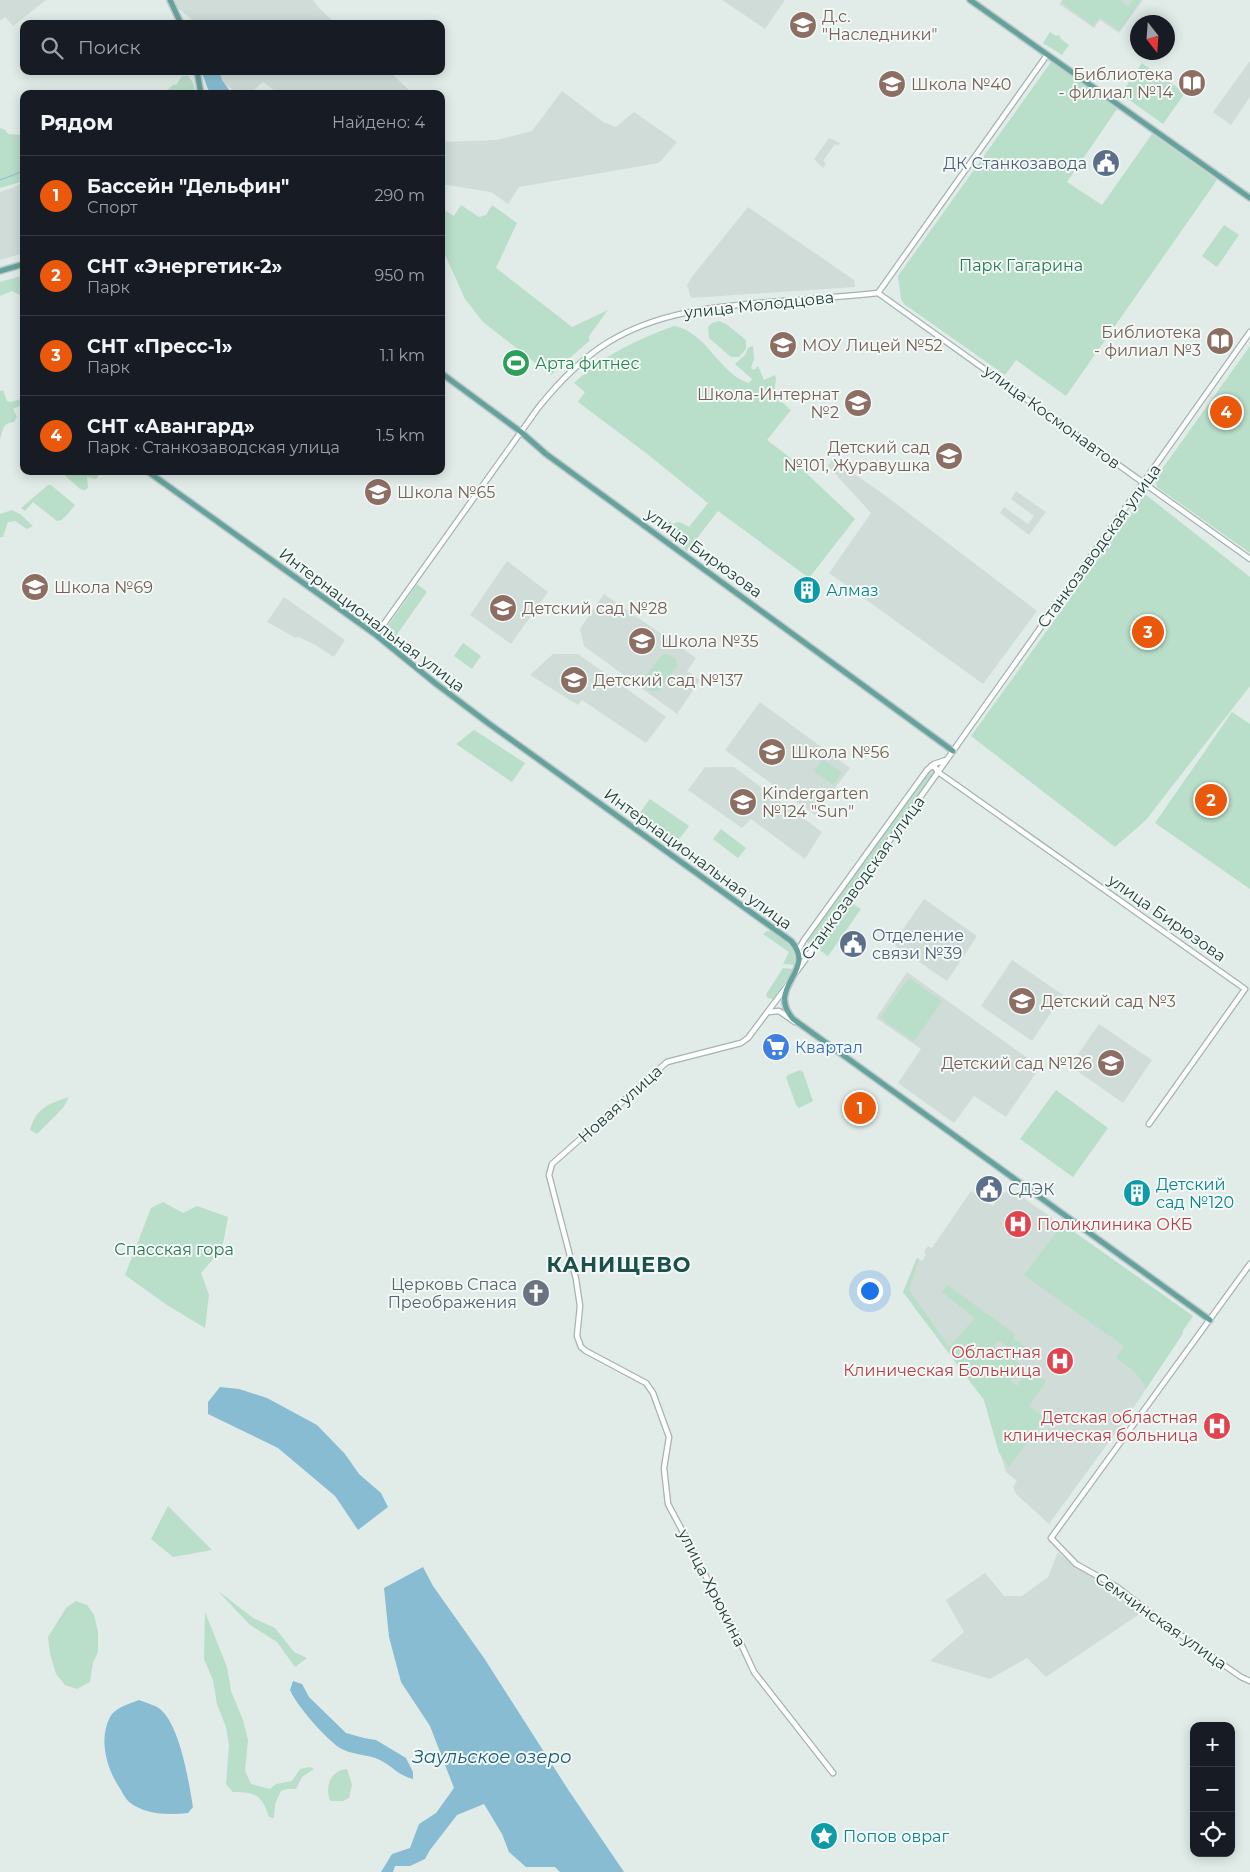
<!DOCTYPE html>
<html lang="ru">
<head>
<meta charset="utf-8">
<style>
	:root { --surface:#171b24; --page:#20242c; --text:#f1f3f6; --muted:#9ea1a6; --line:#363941; --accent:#ea580c }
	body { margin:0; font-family:Montserrat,sans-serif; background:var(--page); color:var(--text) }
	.controls { position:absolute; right:15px; bottom:15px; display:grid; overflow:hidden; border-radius:10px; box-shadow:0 2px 12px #0003 }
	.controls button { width:45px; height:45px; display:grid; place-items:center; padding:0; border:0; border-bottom:1px solid var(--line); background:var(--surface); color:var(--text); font:25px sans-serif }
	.compass { position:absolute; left:1130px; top:15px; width:45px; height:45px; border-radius:50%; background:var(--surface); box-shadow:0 2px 12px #0003; rotate:163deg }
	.you { position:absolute; left:869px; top:1290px; width:18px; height:18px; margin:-12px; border:4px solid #fff; border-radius:50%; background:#1a73e8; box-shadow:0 0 0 8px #1a73e833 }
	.badge { display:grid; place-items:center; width:32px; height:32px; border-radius:50%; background:var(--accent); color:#fff; font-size:16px; font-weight:700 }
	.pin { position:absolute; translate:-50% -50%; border:2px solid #fff; box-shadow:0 1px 5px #0006 }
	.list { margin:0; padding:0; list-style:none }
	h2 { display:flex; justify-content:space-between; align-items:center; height:65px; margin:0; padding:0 20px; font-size:21px }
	h2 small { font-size:16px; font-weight:400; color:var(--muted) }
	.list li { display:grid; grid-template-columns:32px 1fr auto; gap:15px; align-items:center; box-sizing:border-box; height:80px; padding:0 20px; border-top:1px solid var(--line) }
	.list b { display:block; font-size:19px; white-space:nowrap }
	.list p { margin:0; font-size:16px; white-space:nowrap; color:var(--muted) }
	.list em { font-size:16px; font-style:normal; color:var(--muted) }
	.icon { flex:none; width:28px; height:28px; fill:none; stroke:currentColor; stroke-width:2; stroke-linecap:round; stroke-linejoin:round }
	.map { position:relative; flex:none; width:1250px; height:1872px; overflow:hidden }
	.search { position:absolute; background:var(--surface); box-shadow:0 2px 12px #0003; left:20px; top:20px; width:425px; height:55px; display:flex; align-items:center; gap:12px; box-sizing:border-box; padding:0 18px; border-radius:10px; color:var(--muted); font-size:19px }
	.panel { position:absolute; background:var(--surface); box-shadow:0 2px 12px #0003; left:20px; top:90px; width:425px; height:385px; border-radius:10px }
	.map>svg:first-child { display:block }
	.built { fill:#cfdcd8 }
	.green { fill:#b9dec9 }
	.water { fill:#87bcd3 }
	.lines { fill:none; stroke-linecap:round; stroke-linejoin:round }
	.stream { stroke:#87bcd3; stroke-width:1 }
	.minor-casing { stroke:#a4b4b1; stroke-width:7 }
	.major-casing { stroke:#c1c9c8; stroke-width:8 }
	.minor { stroke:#fff; stroke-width:4.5 }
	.major { stroke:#64a39d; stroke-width:5 }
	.labels { text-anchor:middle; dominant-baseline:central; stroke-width:4; stroke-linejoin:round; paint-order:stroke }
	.education-label { font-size:16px; fill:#785e54; stroke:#f2f9f6; text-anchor:start }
	.service-label { font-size:16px; fill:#4e5e75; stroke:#f2f9f6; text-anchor:start }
	.park-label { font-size:16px; fill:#2a7653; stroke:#f2f9f6 }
	.street-label { font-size:16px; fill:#213e3a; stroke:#f2f9f6 }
	.leisure-label { font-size:16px; fill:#27864d; stroke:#f2f9f6; text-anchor:start }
	.culture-label { font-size:16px; fill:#0d838f; stroke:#f2f9f6; text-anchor:start }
	.shop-label { font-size:16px; fill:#366cbe; stroke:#f2f9f6; text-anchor:start }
	.health-label { font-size:16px; fill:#be3a42; stroke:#f2f9f6; text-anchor:end }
	.worship-label { font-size:16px; fill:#5b616d; stroke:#f2f9f6; text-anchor:end }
	.water-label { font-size:18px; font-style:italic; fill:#195c7b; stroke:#f2f9f6 }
	.district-label { font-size:21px; font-weight:bold; letter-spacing:1px; fill:#1c504c; stroke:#f2f9f6 }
</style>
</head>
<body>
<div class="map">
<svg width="1250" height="1872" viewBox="0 0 1250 1872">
	<rect width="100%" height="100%" fill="#e1ece9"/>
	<g class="built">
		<polygon points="0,0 46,0 13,26 5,17 0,21"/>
		<polygon points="174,0 313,0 319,8 336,24 197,24 178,8"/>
		<polygon points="722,0 785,0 765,29"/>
		<polygon points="1062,0 1143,0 1119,33 1100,20 1094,28 1059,4"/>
		<polygon points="1250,61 1250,97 1231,125 1213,112"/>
		<polygon points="218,71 389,71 413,94 279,94 263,82 249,94 239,94 215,77"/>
		<polygon points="562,91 603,122 616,127 634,112 677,142 659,163 519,187 508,204 491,192 441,184 441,142 497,140 532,131"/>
		<polygon points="829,138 840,143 838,146 835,144 823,161 826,163 823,168 814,159"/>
		<polygon points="24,181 24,253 0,260 0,192 17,186"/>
		<polygon points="748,207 854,280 855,287 691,298 687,285 691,278"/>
		<polygon points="832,459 882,493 1037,611 983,684 829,573 871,513 828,466"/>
		<polygon points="1016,491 1046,512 1029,535 1000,513 1004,507 1028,524 1034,516 1011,499"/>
		<polygon points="507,561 548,592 511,644 470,615"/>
		<polygon points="604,594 696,658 687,671 700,680 677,714 584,646 580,629"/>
		<polygon points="284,597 345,640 334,657 317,646 299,637 296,638 267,622"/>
		<polygon points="553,654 578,654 666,717 646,743 582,700 578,705 530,675"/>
		<polygon points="760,702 850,768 815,815 725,750"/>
		<polygon points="705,767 734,767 822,832 805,859 751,819 742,828 688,790"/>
		<polygon points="924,899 977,936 947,981 893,944"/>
		<polygon points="1012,960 1063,995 1032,1041 981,1006"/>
		<polygon points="907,972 1040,1067 1006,1117 974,1096 954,1123 898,1083 921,1049 876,1018"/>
		<polygon points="1099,1024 1152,1060 1123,1103 1070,1066"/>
		<polygon points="1009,1188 1193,1316 1182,1332 1183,1333 1132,1410 1049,1524 1016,1494 1013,1487 1017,1481 1006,1472 984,1400 903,1292 917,1258 922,1261 926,1255 924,1252 928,1246 932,1248 971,1191 993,1206 1003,1192 1005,1193"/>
		<polygon points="1058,1552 1072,1565 1112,1587 1144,1611 1046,1677 1027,1658 990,1679 930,1661 964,1632 946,1600 985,1573 1004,1596 1022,1596 1048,1577"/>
	</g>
	<g class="green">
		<polygon points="1064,0 1122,0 1121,2 1128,7 1133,0 1141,0 1119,31 1100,17 1093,26 1062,3"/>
		<polygon points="1050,32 1056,36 1059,35 1061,39 1069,45 1062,55 1043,43"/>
		<polygon points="1051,62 1117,109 1067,182 1102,205 1152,134 1217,180 1066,396 1016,360 1005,375 904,304 901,299 898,276"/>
		<polygon points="1142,63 1185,93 1163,124 1121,94"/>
		<path d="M182,76H188C193,81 194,86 196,94H163L174,84L176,85Z"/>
		<polygon points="0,128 5,130 8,134 24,135 24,181 0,188"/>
		<polygon points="461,205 479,217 486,215 492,205 517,223 496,268 572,327 608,310 589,336 589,341 551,375 483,322 465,299 441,246 441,208 454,216"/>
		<polygon points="1224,225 1239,235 1217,267 1202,256"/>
		<polygon points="21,276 23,278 24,297 12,291 0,296 0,282"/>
		<polygon points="719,321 726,324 746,340 746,349 739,357 731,357 709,338 708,327 712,323"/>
		<path d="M674,326C706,331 720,375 749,383L752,379L735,364L745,355L748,348L753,346L754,359L751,368L754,370L758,366L764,380L775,375C777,381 775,382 775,387C775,397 784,404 791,410L767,440L788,456L855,519L809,578L718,511L687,551L667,535L661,524L666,520L674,524L677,522L682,523L689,527L708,503L646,453L578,402L585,392L574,383C606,354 634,341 674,326Z"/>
		<polygon points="1250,346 1250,553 1157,487 1155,479"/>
		<path d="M3,390L7,401L11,402L24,398V404L13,409L17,417L14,422C2,423 3,430 0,440V391Z"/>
		<polygon points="60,471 97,471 100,474 96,479 87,477 88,488 85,490 80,489"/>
		<polygon points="48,485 51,485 75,505 66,516 61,520 57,521 33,502 25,511 21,508"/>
		<polygon points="1145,494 1250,577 1250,686 1146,820 1115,847 971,736"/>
		<polygon points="12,510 20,514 33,526 27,529 15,521 8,522 3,537 0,537 0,514"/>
		<polygon points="417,584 427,592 395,637 385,630"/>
		<polygon points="463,643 481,656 472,669 454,656"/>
		<polygon points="667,654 676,658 677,666 658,691 651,691 645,686 645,677 662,655"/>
		<polygon points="1232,712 1250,724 1250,889 1155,823"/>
		<polygon points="474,730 525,763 512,782 456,744"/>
		<polygon points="823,759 842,773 833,785 814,771"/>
		<polygon points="931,767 937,771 812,946 806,941"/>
		<polygon points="650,799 689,826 674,846 636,818"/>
		<polygon points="721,829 746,848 738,858 713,839"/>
		<polygon points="850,902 861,909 828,956 817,948"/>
		<path d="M767,931H770C783,939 798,948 794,965L783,964L789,952L763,934Z"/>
		<polygon points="783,968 794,969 773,999 768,998 766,996 767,993"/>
		<polygon points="909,978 942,1001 914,1041 880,1018"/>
		<polygon points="800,1070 803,1072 813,1101 799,1108 796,1105 786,1077 788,1075"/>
		<polygon points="1056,1090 1108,1128 1073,1177 1020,1139"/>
		<path d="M69,1097L63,1108L37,1134L30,1130C36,1108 48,1104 69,1097Z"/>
		<polygon points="163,1202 183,1213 197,1206 228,1217 222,1249 201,1273 209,1295 205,1328 167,1305 125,1275 151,1208"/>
		<path d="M1063,1224L1193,1316L1182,1332L1183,1333L1146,1389C1140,1374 1129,1367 1116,1358L1124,1346L1024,1275Z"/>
		<polygon points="917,1258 919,1259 909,1290 949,1347 975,1318 942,1292 947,1285 1015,1334 1013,1338 1028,1349 1022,1357 998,1340 993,1346 1022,1365 1011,1382 1017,1386 1028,1369 1046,1381 1029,1406 1045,1418 1009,1467 999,1453 984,1400 903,1292"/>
		<polygon points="168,1506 212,1550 173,1557 151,1539"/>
		<polygon points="217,1590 253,1618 275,1628 294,1652 307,1658 295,1667 277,1642 250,1625"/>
		<polygon points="76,1601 87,1605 94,1615 98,1632 98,1652 93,1663 90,1682 77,1689 65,1685 56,1674 50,1654 48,1637 66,1608"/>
		<path d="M205,1612L227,1667L231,1691L243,1720L248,1740L245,1771L251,1784L270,1789L276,1784L292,1781L300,1769L310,1767L314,1769L302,1777L296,1789H287L281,1791L275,1804L274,1818L269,1817C262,1795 255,1792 233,1792L226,1784L229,1745L226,1727L217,1704L213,1680L204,1659Z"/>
		<path d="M347,1769L352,1785L349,1798L343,1801H330C325,1787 330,1770 347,1769Z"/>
	</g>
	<g class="water">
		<path d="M201,71H219L222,80L232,94C203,94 212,95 201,71Z"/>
		<polygon points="220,1387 239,1389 267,1398 317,1425 345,1454 359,1474 381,1493 388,1507 358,1530 335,1496 278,1448 208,1414 208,1402"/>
		<polygon points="423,1567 433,1586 484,1658 569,1791 624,1872 560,1872 555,1867 526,1867 509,1852 502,1834 484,1804 457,1815 430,1850 425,1859 410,1866 395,1866 393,1872 381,1872 392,1854 410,1848 419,1824 436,1813 454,1788 430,1726 401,1682 389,1637 384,1588"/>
		<path d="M293,1681L302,1684L309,1697L346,1733L364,1738L376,1740L406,1758L413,1772V1779C399,1776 392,1766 380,1760C368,1754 351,1755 340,1748C325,1738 297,1706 290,1690Z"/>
		<path d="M139,1700C146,1703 155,1705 160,1709C180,1725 189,1783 193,1807L188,1813C168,1815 146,1815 129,1802C126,1799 123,1794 121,1790C107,1770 98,1740 110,1717C116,1707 129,1704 139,1700Z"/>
	</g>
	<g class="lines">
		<polyline class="stream" points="0,180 16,174 24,170"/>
		<g class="minor-casing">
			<g id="minor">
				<polyline points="878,293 1250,559"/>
				<path d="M376,635L538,408C558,383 580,360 607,343C660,310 722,306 783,301C815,299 847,296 878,293L1047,55"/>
				<polyline points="931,766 935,767 938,772 1245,989 1149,1124"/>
				<polyline points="808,954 803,956 799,953 799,949 804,940 927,770 934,764 946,760"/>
				<polyline points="797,971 1250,332"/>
				<polyline points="787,986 748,1038 741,1043 667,1062 552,1164 549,1175 576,1279 580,1306 577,1336 581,1347 586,1351 646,1383 653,1393 669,1437 664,1468 668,1504 691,1547 729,1622 736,1633 754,1672 833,1773"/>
				<polyline points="768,1012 779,1011 795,1022"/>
				<polyline points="1250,1264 1051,1538 1076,1564 1117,1587 1168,1626 1241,1677 1250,1681"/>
			</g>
		</g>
		<g class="major-casing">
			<g id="major">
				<polyline points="170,0 181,24"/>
				<polyline points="970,0 1250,198"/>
				<polyline points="197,71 201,94"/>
				<polyline points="0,271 24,264"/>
				<polyline points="441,373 521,432 546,454 953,751"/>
				<path d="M147,471L376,635L435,683L488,723L791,941C818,971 765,986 793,1019L1210,1320"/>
			</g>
		</g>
		<use href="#minor" class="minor"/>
		<use href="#major" class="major"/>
	</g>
	<defs>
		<g id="school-disc" transform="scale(1.4375)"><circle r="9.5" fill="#8d6e63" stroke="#f2f9f6"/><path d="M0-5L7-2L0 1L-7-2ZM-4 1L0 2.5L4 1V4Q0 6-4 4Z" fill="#fff"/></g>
		<g id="library-disc" transform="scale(1.4375)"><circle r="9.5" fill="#8d6e63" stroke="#f2f9f6"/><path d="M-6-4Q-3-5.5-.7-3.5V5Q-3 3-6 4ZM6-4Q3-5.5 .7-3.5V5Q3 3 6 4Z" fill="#fff"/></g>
		<g id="civic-disc" transform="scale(1.4375)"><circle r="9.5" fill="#5c6f8a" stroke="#f2f9f6"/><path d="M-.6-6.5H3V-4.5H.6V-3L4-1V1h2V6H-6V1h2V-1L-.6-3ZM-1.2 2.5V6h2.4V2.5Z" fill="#fff"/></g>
		<g id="stadium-disc" transform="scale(1.4375)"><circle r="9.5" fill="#2e9e5b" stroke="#f2f9f6"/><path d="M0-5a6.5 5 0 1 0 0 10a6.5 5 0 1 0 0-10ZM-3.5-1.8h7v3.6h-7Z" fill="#fff"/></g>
		<g id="building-disc" transform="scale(1.4375)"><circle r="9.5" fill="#0f9aa8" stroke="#f2f9f6"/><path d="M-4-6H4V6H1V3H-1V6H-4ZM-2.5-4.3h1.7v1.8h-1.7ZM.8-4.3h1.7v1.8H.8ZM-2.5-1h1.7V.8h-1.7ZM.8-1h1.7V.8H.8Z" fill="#fff"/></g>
		<g id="supermarket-disc" transform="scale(1.4375)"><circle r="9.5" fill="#3f7fe0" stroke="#f2f9f6"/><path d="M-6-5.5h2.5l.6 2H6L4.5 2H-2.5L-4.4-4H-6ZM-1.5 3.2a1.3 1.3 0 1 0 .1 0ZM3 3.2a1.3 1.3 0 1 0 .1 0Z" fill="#fff"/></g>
		<g id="hospital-disc" transform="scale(1.4375)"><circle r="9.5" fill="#e0444e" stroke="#f2f9f6"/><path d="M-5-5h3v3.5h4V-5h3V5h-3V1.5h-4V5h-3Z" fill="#fff"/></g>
		<g id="church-disc" transform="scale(1.4375)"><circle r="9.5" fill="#6b7280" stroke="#f2f9f6"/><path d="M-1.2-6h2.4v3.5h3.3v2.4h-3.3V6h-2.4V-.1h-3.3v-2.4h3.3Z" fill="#fff"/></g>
		<g id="sight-disc" transform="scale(1.4375)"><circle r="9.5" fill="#0f9aa8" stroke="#f2f9f6"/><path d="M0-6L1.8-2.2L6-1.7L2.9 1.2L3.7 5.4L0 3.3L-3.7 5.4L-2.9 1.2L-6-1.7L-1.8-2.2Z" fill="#fff"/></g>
	</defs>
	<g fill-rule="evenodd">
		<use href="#school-disc" x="803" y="25"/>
		<use href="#library-disc" x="1192" y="83"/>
		<use href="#school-disc" x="892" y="84"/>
		<use href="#civic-disc" x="1106" y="163"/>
		<use href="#library-disc" x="1220" y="341"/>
		<use href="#school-disc" x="783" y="345"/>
		<use href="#stadium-disc" x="516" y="363"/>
		<use href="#school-disc" x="858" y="403"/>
		<use href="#school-disc" x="949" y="456"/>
		<use href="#school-disc" x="378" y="492"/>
		<use href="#school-disc" x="35" y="587"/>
		<use href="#building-disc" x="807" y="590"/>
		<use href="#school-disc" x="503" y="608"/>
		<use href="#school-disc" x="642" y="641"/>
		<use href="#school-disc" x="574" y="680"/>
		<use href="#school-disc" x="772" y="752"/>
		<use href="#school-disc" x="743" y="802"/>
		<use href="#civic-disc" x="853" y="944"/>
		<use href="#school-disc" x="1022" y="1001"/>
		<use href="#supermarket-disc" x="776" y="1047"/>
		<use href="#school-disc" x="1111" y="1063"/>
		<use href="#civic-disc" x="989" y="1189"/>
		<use href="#building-disc" x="1137" y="1193"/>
		<use href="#hospital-disc" x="1018" y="1224"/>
		<use href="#church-disc" x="536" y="1293"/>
		<use href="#hospital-disc" x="1060" y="1361"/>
		<use href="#hospital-disc" x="1217" y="1426"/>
		<use href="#sight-disc" x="824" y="1836"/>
	</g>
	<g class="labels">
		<g class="education-label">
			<text x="822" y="16">Д.с.<tspan x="822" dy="18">"Наследники"</tspan></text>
			<text x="1173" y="74" text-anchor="end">Библиотека<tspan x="1173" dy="18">- филиал №14</tspan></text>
			<text x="911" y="84">Школа №40</text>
			<text x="1201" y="332" text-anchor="end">Библиотека<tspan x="1201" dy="18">- филиал №3</tspan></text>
			<text x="802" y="345">МОУ Лицей №52</text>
			<text x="839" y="394" text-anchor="end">Школа-Интернат<tspan x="839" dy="18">№2</tspan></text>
			<text x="930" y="447" text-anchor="end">Детский сад<tspan x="930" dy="18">№101, Журавушка</tspan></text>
			<text x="397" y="492">Школа №65</text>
			<text x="54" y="587">Школа №69</text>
			<text x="522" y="608">Детский сад №28</text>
			<text x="661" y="641">Школа №35</text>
			<text x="593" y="680">Детский сад №137</text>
			<text x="791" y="752">Школа №56</text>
			<text x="762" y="793">Kindergarten<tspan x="762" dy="18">№124 "Sun"</tspan></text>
			<text x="1041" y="1001">Детский сад №3</text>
			<text x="1092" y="1063" text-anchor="end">Детский сад №126</text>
		</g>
		<g class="service-label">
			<text x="1087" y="163" text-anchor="end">ДК Станкозавода</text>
			<text x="872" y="935">Отделение<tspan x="872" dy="18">связи №39</tspan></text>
			<text x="1008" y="1189">СДЭК</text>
		</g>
		<g class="park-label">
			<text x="1021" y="265">Парк Гагарина</text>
			<text x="174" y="1249">Спасская гора</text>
		</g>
		<g class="street-label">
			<text transform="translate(759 305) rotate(-6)">улица Молодцова</text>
			<text transform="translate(1052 417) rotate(36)">улица Космонавтов</text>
			<text transform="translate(1099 546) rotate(-54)">Станкозаводская улица</text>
			<text transform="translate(704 553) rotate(36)">улица Бирюзова</text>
			<text transform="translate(372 620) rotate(37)">Интернациональная улица</text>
			<text transform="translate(698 859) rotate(36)">Интернациональная улица</text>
			<text transform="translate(863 878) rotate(-54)">Станкозаводская улица</text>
			<text transform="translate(1167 918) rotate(35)">улица Бирюзова</text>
			<text transform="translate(620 1104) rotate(-42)">Новая улица</text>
			<text transform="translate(712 1588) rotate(63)">улица Хрюкина</text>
			<text transform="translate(1161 1621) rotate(35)">Семчинская улица</text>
		</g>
		<g class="leisure-label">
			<text x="535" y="363">Арта фитнес</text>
		</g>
		<g class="culture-label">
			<text x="826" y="590">Алмаз</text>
			<text x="1156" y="1184">Детский<tspan x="1156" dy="18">сад №120</tspan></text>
			<text x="843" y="1836">Попов овраг</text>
		</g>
		<g class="shop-label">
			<text x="795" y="1047">Квартал</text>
		</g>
		<g class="health-label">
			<text x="1037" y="1224" text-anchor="start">Поликлиника ОКБ</text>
			<text x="1041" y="1352">Областная<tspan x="1041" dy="18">Клиническая Больница</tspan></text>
			<text x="1198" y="1417">Детская областная<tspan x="1198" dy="18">клиническая больница</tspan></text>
		</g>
		<g class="worship-label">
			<text x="517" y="1284">Церковь Спаса<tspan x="517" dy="18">Преображения</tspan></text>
		</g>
		<g class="water-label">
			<text x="492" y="1757">Заульское озеро</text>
		</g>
		<g class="district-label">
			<text x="619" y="1264">КАНИЩЕВО</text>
		</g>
	</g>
</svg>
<div class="controls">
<button>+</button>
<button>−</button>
<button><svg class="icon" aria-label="locate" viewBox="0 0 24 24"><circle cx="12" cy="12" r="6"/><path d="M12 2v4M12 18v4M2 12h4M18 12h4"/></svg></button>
</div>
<svg class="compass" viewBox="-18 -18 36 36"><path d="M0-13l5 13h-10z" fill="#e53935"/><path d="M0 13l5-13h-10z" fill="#9ea1a6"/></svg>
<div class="you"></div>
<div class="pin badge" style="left:860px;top:1108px">1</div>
<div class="pin badge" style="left:1211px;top:800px">2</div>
<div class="pin badge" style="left:1148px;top:632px">3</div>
<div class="pin badge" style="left:1226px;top:412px">4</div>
<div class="search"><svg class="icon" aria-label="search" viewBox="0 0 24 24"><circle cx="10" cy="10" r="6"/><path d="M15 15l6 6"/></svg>Поиск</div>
<section class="panel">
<h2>Рядом<small>Найдено: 4</small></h2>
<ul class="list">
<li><span class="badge">1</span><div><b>Бассейн &quot;Дельфин&quot;</b><p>Спорт</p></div><em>290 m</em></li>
<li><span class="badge">2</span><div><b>СНТ «Энергетик-2»</b><p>Парк</p></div><em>950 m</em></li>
<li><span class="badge">3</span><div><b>СНТ «Пресс-1»</b><p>Парк</p></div><em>1.1 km</em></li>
<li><span class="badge">4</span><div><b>СНТ «Авангард»</b><p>Парк · Станкозаводская улица</p></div><em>1.5 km</em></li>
</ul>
</section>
</div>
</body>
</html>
